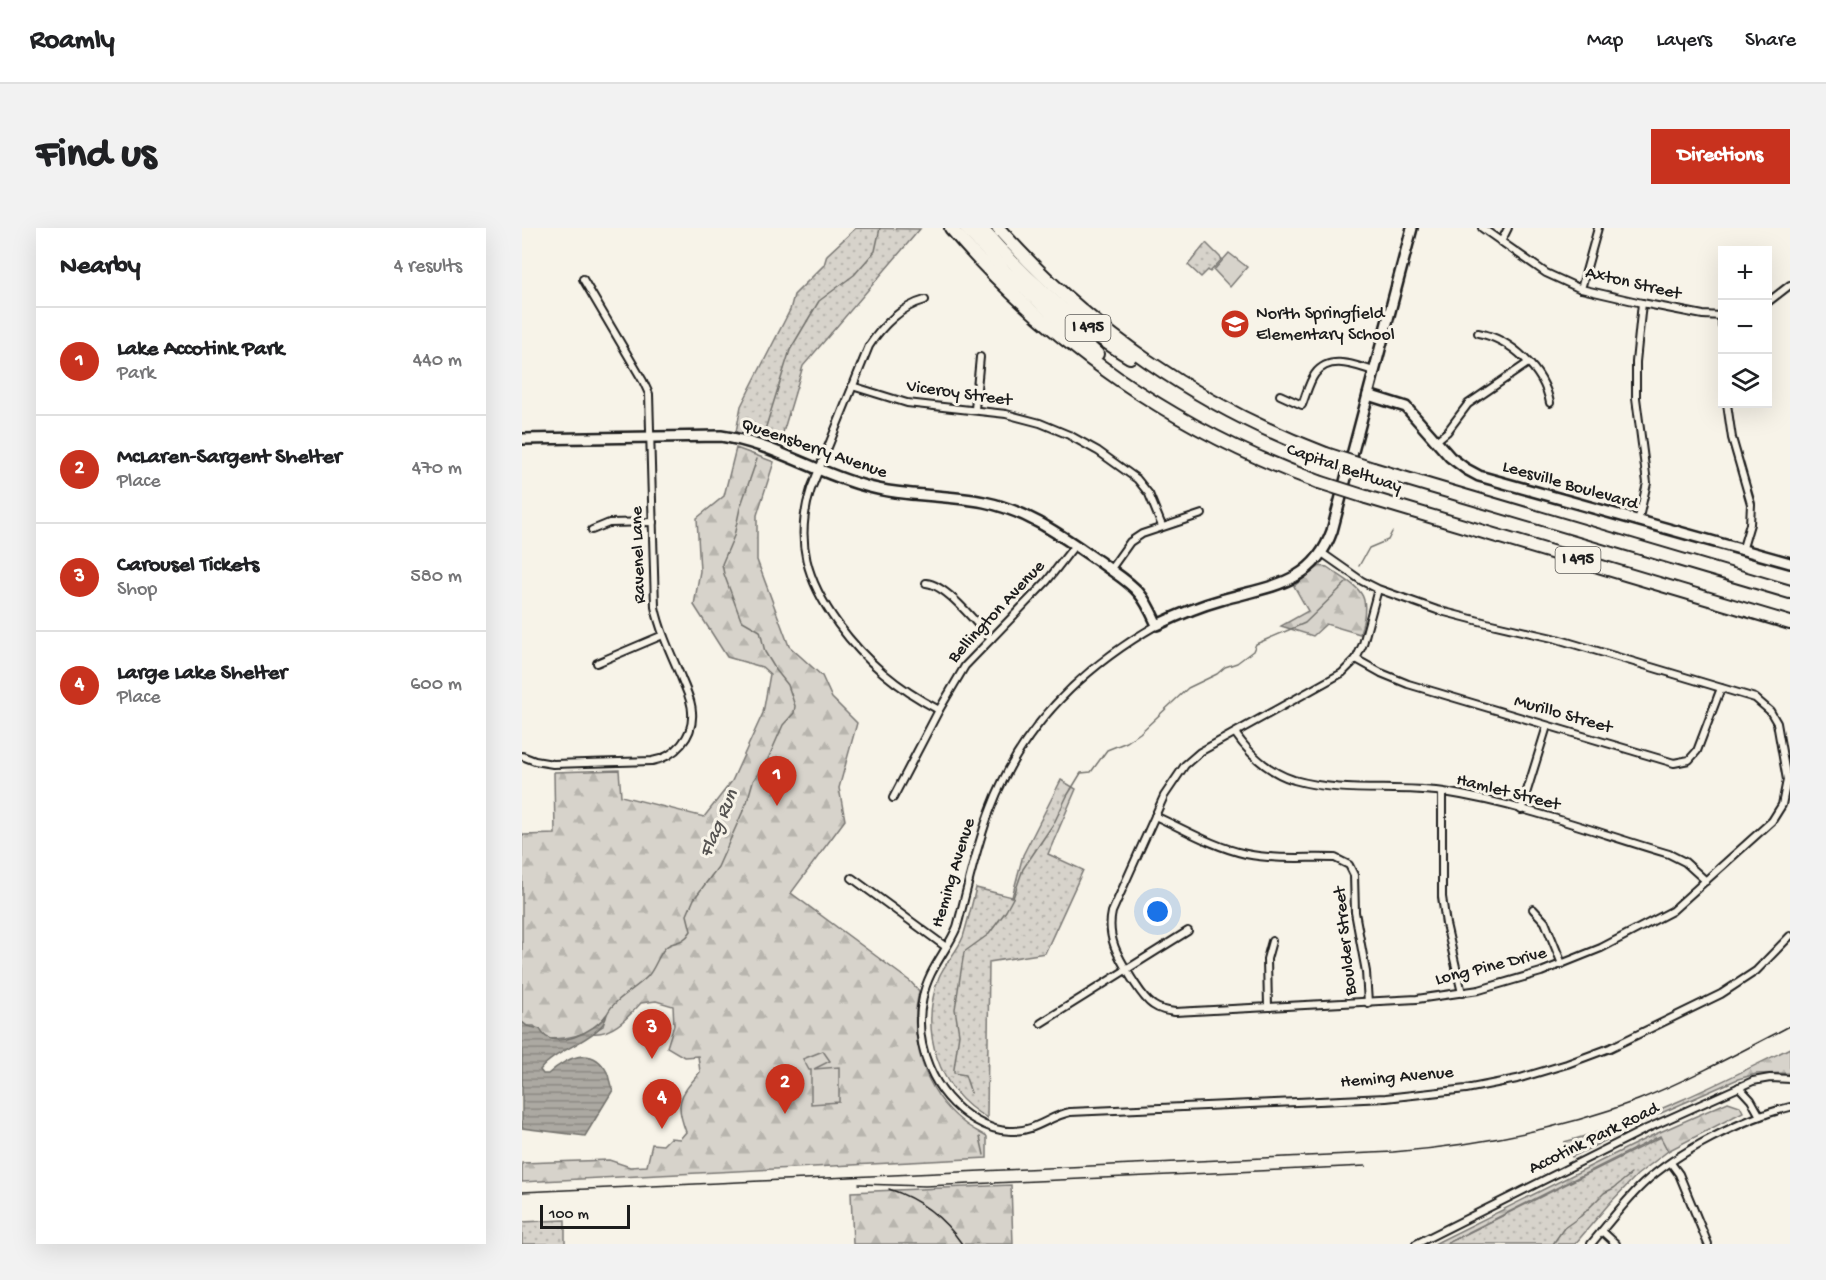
<!DOCTYPE html>
<html lang="en">
<head>
<meta charset="utf-8">
<style>
	:root { --surface:#fff; --page:#f2f2f2; --text:#202124; --muted:#757577; --line:#e0e0e0; --accent:#c8321e }
	body { margin:0; font-family:"Gochi Hand",sans-serif; background:var(--page); color:var(--text) }
	.controls { position:absolute; right:18px; top:18px; display:grid; overflow:hidden; border-radius:0px; box-shadow:0 6px 24px #0002 }
	.controls button { width:54px; height:54px; display:grid; place-items:center; padding:0; border:0; border-bottom:2px solid var(--line); background:var(--surface); color:var(--text); font:30px sans-serif }
	.scale { position:absolute; left:18px; bottom:15px; width:90px; box-sizing:border-box; padding-left:6px; border:3px solid #1c1c1c; border-top:0; font-size:16px; line-height:21px; white-space:nowrap; color:#1c1c1c; -webkit-text-stroke:4px #f7f3e8; paint-order:stroke }
	.you { position:absolute; left:636px; top:684px; width:21px; height:21px; margin:-15px; border:4px solid #fff; border-radius:50%; background:#1a73e8; box-shadow:0 0 0 9px #1a73e833 }
	.badge { display:grid; place-items:center; width:39px; height:39px; border-radius:50%; background:var(--accent); color:#fff; font-size:20px; font-weight:700 }
	.pin { position:absolute; translate:-50% -50px; filter:drop-shadow(0 2px 3px #0008) }
	.pin::after { content:''; position:absolute; top:32px; width:21px; height:18px; background:inherit; clip-path:polygon(0 0,100% 0,50% 100%) }
	.list { margin:0; padding:0; list-style:none }
	h2 { display:flex; justify-content:space-between; align-items:center; height:78px; margin:0; padding:0 24px; font-size:26px }
	h2 small { font-size:20px; font-weight:400; color:var(--muted) }
	.list li { display:grid; grid-template-columns:39px 1fr auto; gap:18px; align-items:center; box-sizing:border-box; height:108px; padding:0 24px; border-top:2px solid var(--line) }
	.list b { display:block; font-size:22px; white-space:nowrap }
	.list p { margin:0; font-size:20px; white-space:nowrap; color:var(--muted) }
	.list em { font-size:20px; font-style:normal; color:var(--muted) }
	.icon { flex:none; width:33px; height:33px; fill:none; stroke:currentColor; stroke-width:2; stroke-linecap:round; stroke-linejoin:round }
	.map { position:relative; flex:none; width:1268px; height:1016px; overflow:hidden; border-radius:0px }
	header { display:flex; align-items:center; gap:36px; box-sizing:border-box; height:84px; padding:0 30px; background:var(--surface); border-bottom:2px solid var(--line) }
	header strong { font-size:28px }
	nav { display:flex; gap:33px; margin-inline-start:auto; font-size:21px }
	.intro { display:flex; align-items:center; justify-content:space-between; box-sizing:border-box; height:144px; padding:0 36px }
	h1 { margin:0; font-size:42px }
	.button { padding:15px 27px; border-radius:0px; background:var(--accent); color:#fff; font-size:21px; font-weight:700 }
	main { display:flex; gap:36px; padding:0 36px }
	aside { flex:1; background:var(--surface); border-radius:0px; box-shadow:0 6px 24px #0002 }
	.map>svg:first-child { display:block }
	.grass { fill:url(#grass-dots); stroke:#7a7874; stroke-width:1.5 }
	.forest { fill:url(#forest-firs); stroke:#7a7874; stroke-width:1.5 }
	.garden { fill:#d7d3cb; stroke:#7a7874; stroke-width:1.5 }
	.water { fill:url(#water-rules); stroke:#72716c; stroke-width:1.5 }
	.lines { fill:none; stroke-linecap:round; stroke-linejoin:round }
	.stream { stroke:#72716c; stroke-width:1.5 }
	.street-casing { stroke:#1c1c1c; stroke-width:10 }
	.secondary-casing { stroke:#1c1c1c; stroke-width:14 }
	.highway-casing { stroke:#1c1c1c; stroke-width:16 }
	.street { stroke:#f7f3e8; stroke-width:6 }
	.secondary { stroke:#f7f3e8; stroke-width:9 }
	.highway { stroke:#f7f3e8; stroke-width:12 }
	.rail { stroke:#1c1c1c; stroke-width:1.5 }
	.highway-bridge-casing { stroke:#1c1c1c; stroke-width:16; stroke-linecap:butt }
	.highway-bridge { stroke:#f7f3e8; stroke-width:12 }
	.labels { text-anchor:middle; dominant-baseline:central; stroke-width:6; stroke-linejoin:round; paint-order:stroke }
	.shield { fill:#f7f3e8; stroke:#5e5c59; stroke-width:1.5 }
	.shield-label { font-size:16px; font-weight:bold; fill:#1c1c1c }
	.street-label { font-size:18px; fill:#1c1c1c; stroke:#f7f3e8 }
	.poi-label { font-size:18px; fill:#1c1c1c; stroke:#f7f3e8; text-anchor:start }
	.water-label { font-size:20px; font-style:italic; fill:#565452; stroke:#f7f3e8 }
</style>
</head>
<body>
<header>
<strong>Roamly</strong>
<nav><a>Map</a><a>Layers</a><a>Share</a></nav>
</header>
<div class="intro"><h1>Find us</h1><a class="button">Directions</a></div>
<main>
<aside>
<h2>Nearby<small>4 results</small></h2>
<ul class="list">
<li><span class="badge">1</span><div><b>Lake Accotink Park</b><p>Park</p></div><em>440 m</em></li>
<li><span class="badge">2</span><div><b>McLaren-Sargent Shelter</b><p>Place</p></div><em>470 m</em></li>
<li><span class="badge">3</span><div><b>Carousel Tickets</b><p>Shop</p></div><em>580 m</em></li>
<li><span class="badge">4</span><div><b>Large Lake Shelter</b><p>Place</p></div><em>600 m</em></li>
</ul>
</aside>
<div class="map">
<svg width="1268" height="1016" viewBox="0 0 1268 1016">
	<defs>
		<pattern id="grass-dots" width="8" height="8" patternUnits="userSpaceOnUse" patternTransform="scale(1.5)"><rect width="8" height="8" fill="#d7d3cb"/><path d="M2 2h.1M6 6h.1" fill="none" stroke="#b8b5ae" stroke-width="1.8" stroke-linecap="round"/></pattern>
		<pattern id="forest-firs" width="22" height="20" patternUnits="userSpaceOnUse" patternTransform="scale(1.5)"><rect width="22" height="20" fill="#d7d3cb"/><path d="M5 1l3.5 6h-7zM16 11l3.5 6h-7z" fill="#b8b5ae"/></pattern>
		<pattern id="water-rules" width="6" height="5" patternUnits="userSpaceOnUse" patternTransform="scale(1.5)"><rect width="6" height="5" fill="#aca9a2"/><path d="M0 2.5h6" fill="none" stroke="#8b8983"/></pattern>
	</defs>
	<rect width="100%" height="100%" fill="#f7f3e8"/>
	<filter id="ink" filterUnits="userSpaceOnUse"><feTurbulence type="fractalNoise" baseFrequency=".0167" numOctaves="2"/><feDisplacementMap in="SourceGraphic" scale="12" xChannelSelector="R" yChannelSelector="G"/><feConvolveMatrix kernelMatrix="1 2 1 2 8 2 1 2 1" color-interpolation-filters="sRGB"/></filter>
	<g filter="url(#ink)">
		<g class="grass">
			<polygon points="334,0 398,1 281,138 257,218 214,204 219,178 268,82 272,67 302,37 305,27"/>
			<polygon points="684,15 700,31 688,44 686,42 679,49 666,37"/>
			<path d="M539,552L554,561L526,626L561,642L523,725L467,734L465,890C415,862 397,802 417,749C423,735 435,724 441,709C446,693 450,676 454,660L490,669L501,627Z"/>
			<polygon points="1139,909 1146,923 1115,947 1086,977 1053,1016 924,1016"/>
			<polygon points="43,992 43,1016 0,1016 0,994"/>
		</g>
		<g class="forest">
			<path d="M214,220L252,234L235,287V332L267,418L300,448L310,470L335,495L317,560L323,592L269,665L389,754L397,763C386,811 402,863 441,894C448,900 457,904 465,909V930L0,954V935L87,932L108,939L125,938L130,916L141,917L148,910L158,911L164,904C152,873 158,868 178,844L176,828L162,829L145,819L152,797L151,778L134,773L119,775C106,789 90,808 69,805L81,798L84,787C72,806 47,811 26,811L12,798H5L0,794V605L2,607L33,606L32,544L97,542L99,568L182,589L210,553L241,485L248,446L240,439L205,429L172,377L178,343L175,290L202,268Z"/>
			<path d="M798,338L805,339C838,362 851,363 838,406L804,396L791,408L759,398L786,383L772,358Z"/>
			<path d="M1268,820V845L1234,846L1216,851L1137,886L1050,929L1042,914C1122,893 1194,857 1268,820Z"/>
			<polygon points="1206,874 1218,878 1221,884 1146,923 1138,908 923,1016 912,1016 1129,908"/>
			<polygon points="489,957 491,1016 331,1016 329,964"/>
		</g>
		<g class="garden">
			<polygon points="707,25 725,39 708,59 692,42"/>
			<polygon points="301,823 308,833 292,841 317,839 317,874 289,876 289,842 287,842 281,831"/>
		</g>
		<path class="water" d="M85,786C82,810 33,821 18,842L21,846H26C44,830 70,816 85,844C88,851 87,856 91,862L63,908L0,900V794L5,798L18,801C29,826 74,803 85,786Z"/>
		<g class="lines">
			<g class="stream">
				<polyline points="242,205 268,122 297,73 332,47 353,23 358,0"/>
				<polyline points="837,338 847,320 866,312 870,304"/>
				<path d="M85,786C93,770 114,761 126,748C133,740 136,728 143,720C151,712 160,718 169,703L165,687L172,671L196,639L225,574L231,553L246,531L261,497L272,485L273,478L266,457L254,442L243,424L238,403L219,392L202,346L200,336L212,308L218,280L235,231"/>
				<polyline points="449,865 443,847 432,845 432,841 437,806 433,781 442,724 467,706 484,683 491,670 501,641 532,595 545,568 559,545 569,544 585,522 605,514 618,505 666,460 695,446 703,439 715,435 731,423 734,416 783,395 825,354"/>
				<polyline points="458,909 462,927"/>
				<polyline points="1031,1016 1042,1000 1059,988 1082,965 1092,960 1109,946"/>
			</g>
			<g class="street-casing">
				<g id="street">
					<polyline points="960,0 1024,45 1059,61 1120,75 1181,87 1200,88"/>
					<polyline points="979,14 986,0"/>
					<polyline points="1059,61 1076,0"/>
					<path d="M403,72C380,78 360,98 347,118L289,261C272,313 285,353 316,396C344,434 375,460 417,482"/>
					<polyline points="1246,74 1268,57"/>
					<polyline points="1200,88 1200,98"/>
					<path d="M956,105C989,111 1022,142 1028,175"/>
					<polyline points="330,158 385,175 484,186 518,195 547,207 576,223 615,251 627,266 640,298"/>
					<path d="M758,167L780,177C784,167 787,154 793,146C808,126 834,138 852,143"/>
					<polyline points="1205,176 1210,210 1229,276 1228,296 1220,323"/>
					<polyline points="453,181 458,129"/>
					<polyline points="914,213 925,204 946,176 1006,135"/>
					<polyline points="1116,294 1125,255 1114,170 1114,134 1120,75"/>
					<polyline points="70,302 87,295 131,294"/>
					<path d="M800,325L840,353L856,361L915,382L965,395L1035,411L1233,470L1248,483L1255,495L1265,552L1260,577L1250,593L1150,683L1079,720L1019,744L957,762L895,771L653,784C645,783 638,782 631,777C622,771 616,760 610,751C597,730 584,710 590,684L642,568L663,537L678,524L820,445L834,431L841,416L856,361"/>
					<polyline points="588,342 608,314 620,306 680,286"/>
					<path d="M404,355C425,357 454,395 469,411"/>
					<path d="M635,397C560,440 500,498 469,580C454,618 446,659 435,699C425,723 406,742 401,769C390,816 411,867 453,892C465,899 478,904 492,903C513,903 528,888 548,884L864,870L944,861L995,851L1045,836L1088,820L1199,766L1234,743L1268,708"/>
					<polyline points="834,431 859,445 886,456 1152,535 1167,532 1175,523 1199,460"/>
					<polyline points="75,435 141,407"/>
					<path d="M713,505C728,527 746,544 772,552C822,566 873,557 922,564C999,576 1073,604 1147,626L1163,634L1184,653"/>
					<path d="M0,528L13,533L31,536L130,533C153,529 172,509 170,484C170,472 163,460 159,449C149,426 138,403 133,379L127,166L121,153L61,51"/>
					<polyline points="920,564 920,669 924,696 940,765"/>
					<polyline points="371,570 417,482 443,438 525,353 553,317"/>
					<polyline points="999,582 1025,498"/>
					<path d="M633,588C662,601 692,619 724,626C753,632 784,629 813,630L827,637L832,647L833,684L844,744L846,775"/>
					<polyline points="330,650 424,719"/>
					<polyline points="1011,681 1023,694 1040,736"/>
					<polyline points="746,779 745,731 750,713"/>
					<polyline points="519,795 666,703"/>
					<polyline points="1217,859 1229,872 1238,888"/>
					<polyline points="1149,935 1157,946 1186,1016"/>
					<polyline points="1080,1003 1094,1016"/>
					<polyline points="894,1016 1124,901 1231,853 1248,850 1268,851"/>
					<path d="M1069,1016C1086,996 1102,974 1121,956C1155,924 1222,890 1268,879"/>
				</g>
			</g>
			<g class="secondary-casing">
				<g id="secondary">
					<polyline points="846,167 884,179 928,229 944,241 957,248 1268,335"/>
					<path d="M0,211L199,208C248,215 293,244 340,257C380,269 421,266 462,274C507,283 541,309 578,334C591,344 607,353 617,365C625,374 630,386 635,397C656,387 677,378 699,372C746,358 791,357 810,303L890,0"/>
				</g>
			</g>
			<g class="highway-casing">
				<g id="highway">
					<path d="M429,0C526,115 656,203 797,254"/>
					<polyline points="444,0 484,44 575,126"/>
					<path d="M459,0C499,46 556,99 608,129"/>
					<path d="M476,0C565,101 678,179 804,226"/>
					<polyline points="851,241 1268,364"/>
					<polyline points="844,269 1268,395"/>
				</g>
			</g>
			<use href="#street" class="street"/>
			<use href="#secondary" class="secondary"/>
			<use href="#highway" class="highway"/>
			<g class="rail">
				<polyline points="337,956 403,958 844,938"/>
				<path d="M367,961C398,971 422,990 440,1016"/>
				<path d="M0,964L871,924C955,917 1037,902 1116,872C1168,851 1218,824 1268,798"/>
			</g>
			<g class="highway-bridge-casing">
				<g id="highway-bridge">
					<polyline points="804,226 851,241"/>
					<polyline points="797,254 844,269"/>
				</g>
			</g>
			<use href="#highway-bridge" class="highway-bridge"/>
		</g>
	</g>
	<defs>
		<g id="school-disc" transform="scale(1.5)"><circle r="9.5" fill="#c8321e" stroke="#f7f3e8"/><path d="M0-5L7-2L0 1L-7-2ZM-4 1L0 2.5L4 1V4Q0 6-4 4Z" fill="#fff"/></g>
	</defs>
	<g fill-rule="evenodd">
		<use href="#school-disc" x="713" y="96"/>
	</g>
	<g class="labels">
		<g class="shield">
			<rect x="543.5" y="87" width="45" height="26" rx="4.5"/>
			<rect x="1033.5" y="319" width="45" height="26" rx="4.5"/>
		</g>
		<g class="shield-label">
			<text x="566" y="100">I 495</text>
			<text x="1056" y="332">I 495</text>
		</g>
		<g class="street-label">
			<text transform="translate(1111 56) rotate(13)">Axton Street</text>
			<text transform="translate(437 166) rotate(8)">Viceroy Street</text>
			<text transform="translate(292 221) rotate(19)">Queensberry Avenue</text>
			<text transform="translate(822 241) rotate(19)">Capital Beltway</text>
			<text transform="translate(1048 258) rotate(16)">Leesville Boulevard</text>
			<text transform="translate(117 327) rotate(-92)">Ravenel Lane</text>
			<text transform="translate(475 384) rotate(-47)">Bellington Avenue</text>
			<text transform="translate(1041 487) rotate(16)">Murillo Street</text>
			<text transform="translate(986 565) rotate(14)">Hamlet Street</text>
			<text transform="translate(432 645) rotate(-73)">Heming Avenue</text>
			<text transform="translate(824 713) rotate(-96)">Boulder Street</text>
			<text transform="translate(969 739) rotate(-14)">Long Pine Drive</text>
			<text transform="translate(875 850) rotate(-5)">Heming Avenue</text>
			<text transform="translate(1072 911) rotate(-26)">Accotink Park Road</text>
		</g>
		<g class="poi-label">
			<text x="734" y="86">North Springfield<tspan x="734" dy="21">Elementary School</tspan></text>
		</g>
		<g class="water-label">
			<text transform="translate(198 596) rotate(-67)">Flag Run</text>
		</g>
	</g>
</svg>
<div class="controls">
<button>+</button>
<button>−</button>
<button><svg class="icon" aria-label="layers" viewBox="0 0 24 24"><path d="M12 4l9 5-9 5-9-5zM3 14l9 5 9-5"/></svg></button>
</div>
<div class="scale">100 m</div>
<div class="you"></div>
<div class="pin badge" style="left:255px;top:578px">1</div>
<div class="pin badge" style="left:263px;top:886px">2</div>
<div class="pin badge" style="left:130px;top:831px">3</div>
<div class="pin badge" style="left:140px;top:901px">4</div>
</div>
</main>
</body>
</html>
